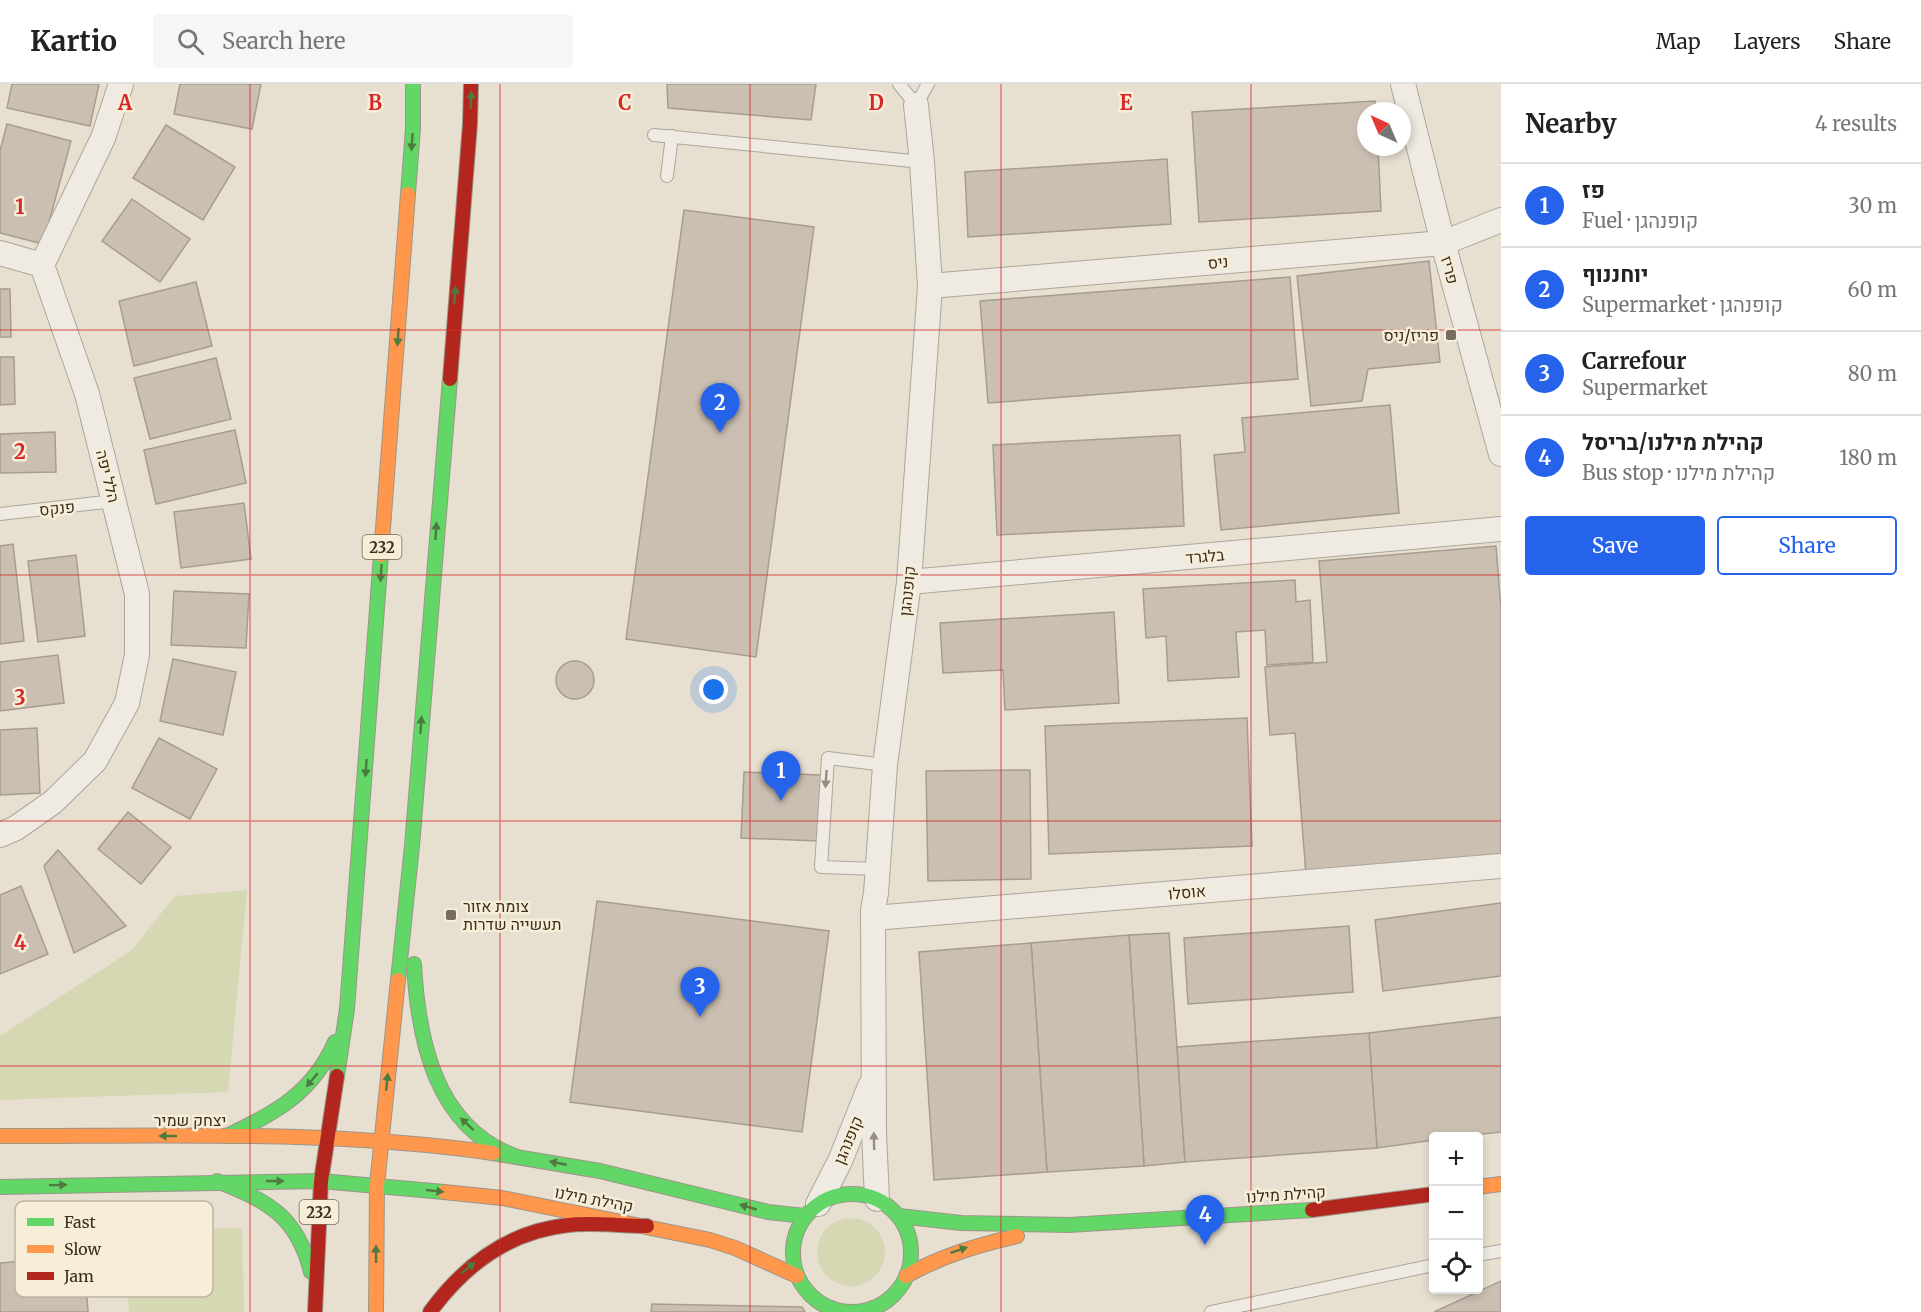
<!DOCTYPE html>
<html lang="en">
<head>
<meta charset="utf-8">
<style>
	:root { --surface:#fff; --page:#f6f6f6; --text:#222; --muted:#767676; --line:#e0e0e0; --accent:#2563eb }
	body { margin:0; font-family:Merriweather,Heebo,serif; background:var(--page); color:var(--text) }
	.controls { position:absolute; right:18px; bottom:18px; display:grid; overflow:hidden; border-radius:6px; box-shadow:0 3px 9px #0003 }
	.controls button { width:54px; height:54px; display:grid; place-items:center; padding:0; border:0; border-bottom:2px solid var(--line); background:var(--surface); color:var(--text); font:30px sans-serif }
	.compass { position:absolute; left:1357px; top:18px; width:54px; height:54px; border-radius:50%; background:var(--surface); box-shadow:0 3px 9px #0003; rotate:316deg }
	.you { position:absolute; left:714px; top:606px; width:21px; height:21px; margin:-15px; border:4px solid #fff; border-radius:50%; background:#1a73e8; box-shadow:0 0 0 9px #1a73e833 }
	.badge { display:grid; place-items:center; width:39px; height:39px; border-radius:50%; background:var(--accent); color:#fff; font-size:20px; font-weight:700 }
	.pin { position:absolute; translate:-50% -50px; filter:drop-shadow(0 2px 3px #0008) }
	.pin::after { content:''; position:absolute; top:32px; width:21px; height:18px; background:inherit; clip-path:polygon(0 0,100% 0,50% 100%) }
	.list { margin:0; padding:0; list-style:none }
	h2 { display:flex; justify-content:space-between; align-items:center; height:78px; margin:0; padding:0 24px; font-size:26px }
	h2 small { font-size:20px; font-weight:400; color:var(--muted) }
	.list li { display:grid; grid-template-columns:39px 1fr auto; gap:18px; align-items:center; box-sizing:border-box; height:84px; padding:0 24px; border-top:2px solid var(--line) }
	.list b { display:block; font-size:22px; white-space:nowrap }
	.list p { margin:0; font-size:20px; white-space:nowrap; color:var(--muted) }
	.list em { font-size:20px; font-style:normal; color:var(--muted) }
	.actions { display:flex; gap:12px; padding:18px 24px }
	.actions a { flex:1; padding:14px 0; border:2px solid var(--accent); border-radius:6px; text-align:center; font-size:21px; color:var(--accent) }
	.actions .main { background:var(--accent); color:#fff }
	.icon { flex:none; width:33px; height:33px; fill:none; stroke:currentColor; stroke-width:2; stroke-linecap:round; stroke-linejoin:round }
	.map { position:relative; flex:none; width:1501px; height:1228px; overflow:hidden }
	header { display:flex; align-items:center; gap:36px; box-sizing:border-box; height:84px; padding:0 30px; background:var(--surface); border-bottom:2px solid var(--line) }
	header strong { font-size:28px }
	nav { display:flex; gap:33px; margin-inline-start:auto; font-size:21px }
	.search { width:420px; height:54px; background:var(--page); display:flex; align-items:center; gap:15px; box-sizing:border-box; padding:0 21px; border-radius:6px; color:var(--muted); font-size:22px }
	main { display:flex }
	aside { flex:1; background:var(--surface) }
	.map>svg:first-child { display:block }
	.green { fill:#d6d7b3 }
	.building { fill:#cbbfb2; stroke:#a89c90; stroke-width:1.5 }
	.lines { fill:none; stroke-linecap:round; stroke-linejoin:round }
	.lane-casing { stroke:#ada599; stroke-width:14 }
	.street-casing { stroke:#ada599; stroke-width:26 }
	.fast-casing { stroke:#9c958a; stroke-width:16 }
	.slow-casing { stroke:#9c958a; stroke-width:16 }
	.jam-casing { stroke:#9c958a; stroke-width:16 }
	.lane { stroke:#efebe3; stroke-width:12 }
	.street { stroke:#efebe3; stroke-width:24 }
	.fast { stroke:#63d668; stroke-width:14 }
	.slow { stroke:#ff974d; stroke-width:14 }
	.jam { stroke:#b3261e; stroke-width:14 }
	.oneway { fill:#4e7a40 }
	.oneway2 { fill:#968c82 }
	.grid { fill:none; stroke:#d62828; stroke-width:1.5; stroke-opacity:0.55 }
	.poi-dot { fill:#786c5e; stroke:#f7eed8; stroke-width:2 }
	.labels { text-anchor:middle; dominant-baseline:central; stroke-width:5; stroke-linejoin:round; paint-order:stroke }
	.shield { fill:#f7eed8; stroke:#756857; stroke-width:1.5 }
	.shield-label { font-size:15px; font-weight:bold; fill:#3d2e20 }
	.street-label { font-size:16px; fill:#3d2e20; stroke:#f7eed8 }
	.poi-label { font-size:16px; fill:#3d2e20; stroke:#f7eed8; text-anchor:end }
	.key { fill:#f7eed8; stroke:#bfb4a1; stroke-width:1.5 }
	.key-label { font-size:16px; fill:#3d2e20 }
	.grid-label { font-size:20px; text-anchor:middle; font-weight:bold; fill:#d62828; stroke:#f7eed8; stroke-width:5; stroke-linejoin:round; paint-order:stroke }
</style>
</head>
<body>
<header>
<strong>Kartio</strong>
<div class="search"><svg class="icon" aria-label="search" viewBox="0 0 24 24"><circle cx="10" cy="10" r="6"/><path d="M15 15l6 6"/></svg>Search here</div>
<nav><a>Map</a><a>Layers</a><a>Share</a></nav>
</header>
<main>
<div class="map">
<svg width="1501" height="1228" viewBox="0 0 1501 1228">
	<rect width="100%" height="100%" fill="#e7e0d1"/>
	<g class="green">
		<polygon points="247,806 228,1008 0,1016 0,952 132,866 175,812"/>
		<circle cx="851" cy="1168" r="34"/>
		<polygon points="242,1144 244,1228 129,1228 124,1146"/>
	</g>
	<g class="building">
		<polygon points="12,0 99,0 90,42 7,24"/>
		<polygon points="180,0 261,0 252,45 174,30"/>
		<polygon points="667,0 816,0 811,36 668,24"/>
		<polygon points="1375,17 1376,27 1366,27 1366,63 1378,63 1381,127 1199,138 1192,28"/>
		<polygon points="7,40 71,57 43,160 0,149 0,67"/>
		<polygon points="166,41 235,83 203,136 133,94"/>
		<polygon points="1167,75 1171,140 968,153 965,88"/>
		<polygon points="132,115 190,155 160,198 102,157"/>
		<polygon points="684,126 814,143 756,573 626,555"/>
		<polygon points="1429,177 1440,278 1368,285 1362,317 1311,322 1297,192"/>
		<polygon points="1290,193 1298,295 988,319 980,217"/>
		<polygon points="196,198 212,262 134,282 119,217"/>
		<polygon points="0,205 10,205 11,253 0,253"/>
		<polygon points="0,273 14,273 15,320 0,321"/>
		<polygon points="216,274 231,335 150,355 134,294"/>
		<polygon points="1390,321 1399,429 1221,446 1214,371 1245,368 1242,334"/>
		<polygon points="235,346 246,399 156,420 144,366"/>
		<polygon points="55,348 56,388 0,389 0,350"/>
		<polygon points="1180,351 1184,442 997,451 993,361"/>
		<polygon points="244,419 251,475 181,484 174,428"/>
		<polygon points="13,460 24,557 0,560 0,462"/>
		<polygon points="1496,462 1501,525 1501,774 1306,791 1295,649 1270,651 1265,583 1327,578 1319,477"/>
		<polygon points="76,471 85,552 38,558 28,477"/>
		<polygon points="1295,496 1296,518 1310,516 1313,578 1267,581 1265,546 1236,548 1239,593 1168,597 1166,552 1146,554 1143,505"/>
		<polygon points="174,507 249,510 246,564 171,561"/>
		<polygon points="1114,528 1119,619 1005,626 1003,586 943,589 940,539"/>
		<polygon points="58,571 64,619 0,627 0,578"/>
		<polygon points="173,575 236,588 223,651 160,637"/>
		<circle cx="575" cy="596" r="19"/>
		<polygon points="1247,634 1252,762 1049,770 1045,642"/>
		<polygon points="37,644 40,709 0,711 0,646"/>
		<polygon points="159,654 217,685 190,735 132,704"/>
		<polygon points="1030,686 1031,795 928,797 926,687"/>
		<polygon points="744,688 821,691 818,757 741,754"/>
		<polygon points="128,728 171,763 141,800 98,765"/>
		<polygon points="58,766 126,842 74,869 44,782"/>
		<polygon points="21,802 48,870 0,890 0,811"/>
		<polygon points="597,817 829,847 802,1048 570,1018"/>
		<polygon points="1501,819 1501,892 1383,907 1375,836"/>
		<polygon points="1349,842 1353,908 1188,920 1184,854"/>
		<polygon points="1169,849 1185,1078 1144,1082 1129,851"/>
		<polygon points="1129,851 1144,1082 1047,1088 1031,859"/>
		<polygon points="1031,859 1047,1088 934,1096 919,868"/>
		<polygon points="1501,933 1501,1048 1465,1052 1434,1052 1434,1056 1377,1064 1369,949"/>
		<polygon points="1369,949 1377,1064 1185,1078 1177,963"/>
		<polygon points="84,1172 88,1228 0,1228 0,1179"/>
		<polygon points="1501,1197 1501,1228 1434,1228"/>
		<polygon points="652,1220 802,1223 805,1228 651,1228"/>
	</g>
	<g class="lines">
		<g class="lane-casing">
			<g id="lane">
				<polyline points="899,0 916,21 928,0"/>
				<polyline points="654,51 922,78"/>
				<polyline points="667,92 672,52"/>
				<polyline points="0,430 114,417"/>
				<polyline points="878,785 821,783 828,674 885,681"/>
				<polyline points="1478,1171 1501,1167"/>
				<polyline points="1211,1228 1434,1181"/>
			</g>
		</g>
		<g class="street-casing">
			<g id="street">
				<polyline points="1403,0 1443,159 1501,370"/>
				<polyline points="0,169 42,181"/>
				<polyline points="930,202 1443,159 1501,136"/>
				<polyline points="909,498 1501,445"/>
				<polyline points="0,751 16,744 53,718 95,677 127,619 137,571 137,510 87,310 42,181 103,54 121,0"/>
				<polyline points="874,834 1501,782"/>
				<polyline points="877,1115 874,1049 873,826 876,809 885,681 909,498 930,202 922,78 916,21"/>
				<polyline points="818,1120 840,1077 870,1002"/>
			</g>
		</g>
		<g class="fast-casing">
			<g id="fast">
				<polyline points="408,110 413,44 413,0"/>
				<path d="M414,880C418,955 435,1043 515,1072"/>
				<polyline points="398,896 412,762 450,295"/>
				<polyline points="337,992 347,925 381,471"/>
				<path d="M227,1052C276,1028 312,1010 335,958"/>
				<polyline points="493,1069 600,1087 768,1128 805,1132"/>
				<path d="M217,1097C268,1117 297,1132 311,1188"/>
				<polyline points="0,1103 321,1097 444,1108"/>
				<circle cx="852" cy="1169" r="59"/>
				<polyline points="899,1132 961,1139 1069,1141 1312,1126"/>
			</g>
		</g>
		<g class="slow-casing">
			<g id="slow">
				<polyline points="381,471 408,110"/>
				<path d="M0,1052C165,1052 330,1046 493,1069"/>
				<polyline points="1478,1103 1501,1100"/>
				<polyline points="444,1108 502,1114 710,1156 735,1164 797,1192"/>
				<path d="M906,1192C941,1172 978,1161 1017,1152"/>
				<polyline points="376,1228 377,1101 398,896"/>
			</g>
		</g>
		<g class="jam-casing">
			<g id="jam">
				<polyline points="450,295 470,40 471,0"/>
				<polyline points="1312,1126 1434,1110"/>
				<polyline points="315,1228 321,1097 337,992"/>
				<path d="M430,1228C465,1180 509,1147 569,1141C595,1138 621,1142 647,1142"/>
			</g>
		</g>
		<use href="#lane" class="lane"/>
		<use href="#street" class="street"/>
		<use href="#fast" class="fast"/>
		<use href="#slow" class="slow"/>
		<use href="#jam" class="jam"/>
	</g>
	<defs><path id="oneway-solid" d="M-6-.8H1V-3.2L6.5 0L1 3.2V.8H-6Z" transform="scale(1.5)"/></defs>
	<g class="oneway">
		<use href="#oneway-solid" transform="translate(471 16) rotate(-88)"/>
		<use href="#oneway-solid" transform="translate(412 58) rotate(94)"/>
		<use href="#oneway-solid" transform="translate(455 211) rotate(-85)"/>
		<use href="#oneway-solid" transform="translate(398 253) rotate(94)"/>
		<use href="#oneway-solid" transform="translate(436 447) rotate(-86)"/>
		<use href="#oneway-solid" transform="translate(381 489) rotate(94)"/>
		<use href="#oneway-solid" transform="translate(421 641) rotate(-86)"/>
		<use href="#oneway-solid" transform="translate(366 684) rotate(94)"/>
		<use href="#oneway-solid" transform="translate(312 996) rotate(130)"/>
		<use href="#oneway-solid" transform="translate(387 998) rotate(-84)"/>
		<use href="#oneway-solid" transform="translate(467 1040) rotate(-137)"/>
		<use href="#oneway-solid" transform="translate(168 1052) rotate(180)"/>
		<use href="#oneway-solid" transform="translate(558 1079) rotate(-169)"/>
		<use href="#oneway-solid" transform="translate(275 1097)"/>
		<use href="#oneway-solid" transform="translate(58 1101) rotate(-1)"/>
		<use href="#oneway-solid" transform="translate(435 1107) rotate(6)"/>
		<use href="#oneway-solid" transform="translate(748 1123) rotate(-164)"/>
		<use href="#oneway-solid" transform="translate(959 1166) rotate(-18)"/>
		<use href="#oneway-solid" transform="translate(376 1170) rotate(-90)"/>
		<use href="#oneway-solid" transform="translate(468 1184) rotate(-39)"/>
	</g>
	<g class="oneway2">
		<use href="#oneway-solid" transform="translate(826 695) rotate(94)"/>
		<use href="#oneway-solid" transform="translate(874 1057) rotate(-91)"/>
	</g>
	<path class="grid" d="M250,0V1228M500,0V1228M750,0V1228M1001,0V1228M1251,0V1228M0,246H1501M0,491H1501M0,737H1501M0,982H1501"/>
	<g class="poi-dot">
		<rect x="1445" y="245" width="12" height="12" rx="3"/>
		<rect x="445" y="825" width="12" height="12" rx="3"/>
	</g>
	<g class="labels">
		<g class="shield">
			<rect x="362.5" y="451" width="39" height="24" rx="4.5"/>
			<rect x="299.5" y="1116" width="39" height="24" rx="4.5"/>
		</g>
		<g class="shield-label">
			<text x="382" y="463">232</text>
			<text x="319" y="1128">232</text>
		</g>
		<g class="street-label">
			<text transform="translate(1218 178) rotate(-5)">ניס</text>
			<text transform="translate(1450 186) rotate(75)">פריז</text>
			<text transform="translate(108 392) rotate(76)">הלל יפה</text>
			<text transform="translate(57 424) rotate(-6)">פנקס</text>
			<text transform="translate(1205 472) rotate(-5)">בלגרד</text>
			<text transform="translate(907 507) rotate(-84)">קופנהגן</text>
			<text transform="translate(1187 808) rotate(-5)">אוסלו</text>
			<text x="190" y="1036">יצחק שמיר</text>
			<text transform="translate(848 1056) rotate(-67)">קופנהגן</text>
			<text transform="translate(1286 1110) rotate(-4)">קהילת מילנו</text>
			<text transform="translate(594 1115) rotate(11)">קהילת מילנו</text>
		</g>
		<g class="poi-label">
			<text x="1439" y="251">פריז/ניס</text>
			<text x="463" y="822" text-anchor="start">צומת אזור<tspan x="463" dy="18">תעשייה שדרות</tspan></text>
		</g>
	</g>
	<rect x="15" y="1117" width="198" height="96" rx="9" class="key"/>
	<rect x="27" y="1134" width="27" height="8" fill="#63d668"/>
	<rect x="27" y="1161" width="27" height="8" fill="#ff974d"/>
	<rect x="27" y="1188" width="27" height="8" fill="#b3261e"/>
	<g class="key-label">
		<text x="64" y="1144">Fast</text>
		<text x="64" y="1171">Slow</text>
		<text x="64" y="1198">Jam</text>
	</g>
	<g class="grid-label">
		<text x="125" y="26">A</text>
		<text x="375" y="26">B</text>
		<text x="625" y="26">C</text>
		<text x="876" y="26">D</text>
		<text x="1126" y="26">E</text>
		<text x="20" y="130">1</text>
		<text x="20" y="375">2</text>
		<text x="20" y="621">3</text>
		<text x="20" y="866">4</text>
	</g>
</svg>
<div class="controls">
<button>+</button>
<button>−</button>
<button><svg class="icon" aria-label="locate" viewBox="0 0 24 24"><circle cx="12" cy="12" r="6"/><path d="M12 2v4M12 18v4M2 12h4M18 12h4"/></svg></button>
</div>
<svg class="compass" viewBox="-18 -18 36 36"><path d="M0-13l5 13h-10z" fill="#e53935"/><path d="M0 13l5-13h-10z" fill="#767676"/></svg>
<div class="you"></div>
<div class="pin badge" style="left:781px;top:717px">1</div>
<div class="pin badge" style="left:720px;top:349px">2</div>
<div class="pin badge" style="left:700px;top:933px">3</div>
<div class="pin badge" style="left:1205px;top:1161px">4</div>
</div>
<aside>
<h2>Nearby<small>4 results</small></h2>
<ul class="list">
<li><span class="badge">1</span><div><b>פז</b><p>Fuel · קופנהגן</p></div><em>30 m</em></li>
<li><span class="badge">2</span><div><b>יוחננוף</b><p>Supermarket · קופנהגן</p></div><em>60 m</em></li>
<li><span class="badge">3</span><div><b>Carrefour</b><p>Supermarket</p></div><em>80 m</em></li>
<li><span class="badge">4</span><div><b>קהילת מילנו/בריסל</b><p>Bus stop · קהילת מילנו</p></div><em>180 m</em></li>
</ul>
<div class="actions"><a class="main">Save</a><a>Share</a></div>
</aside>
</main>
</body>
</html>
